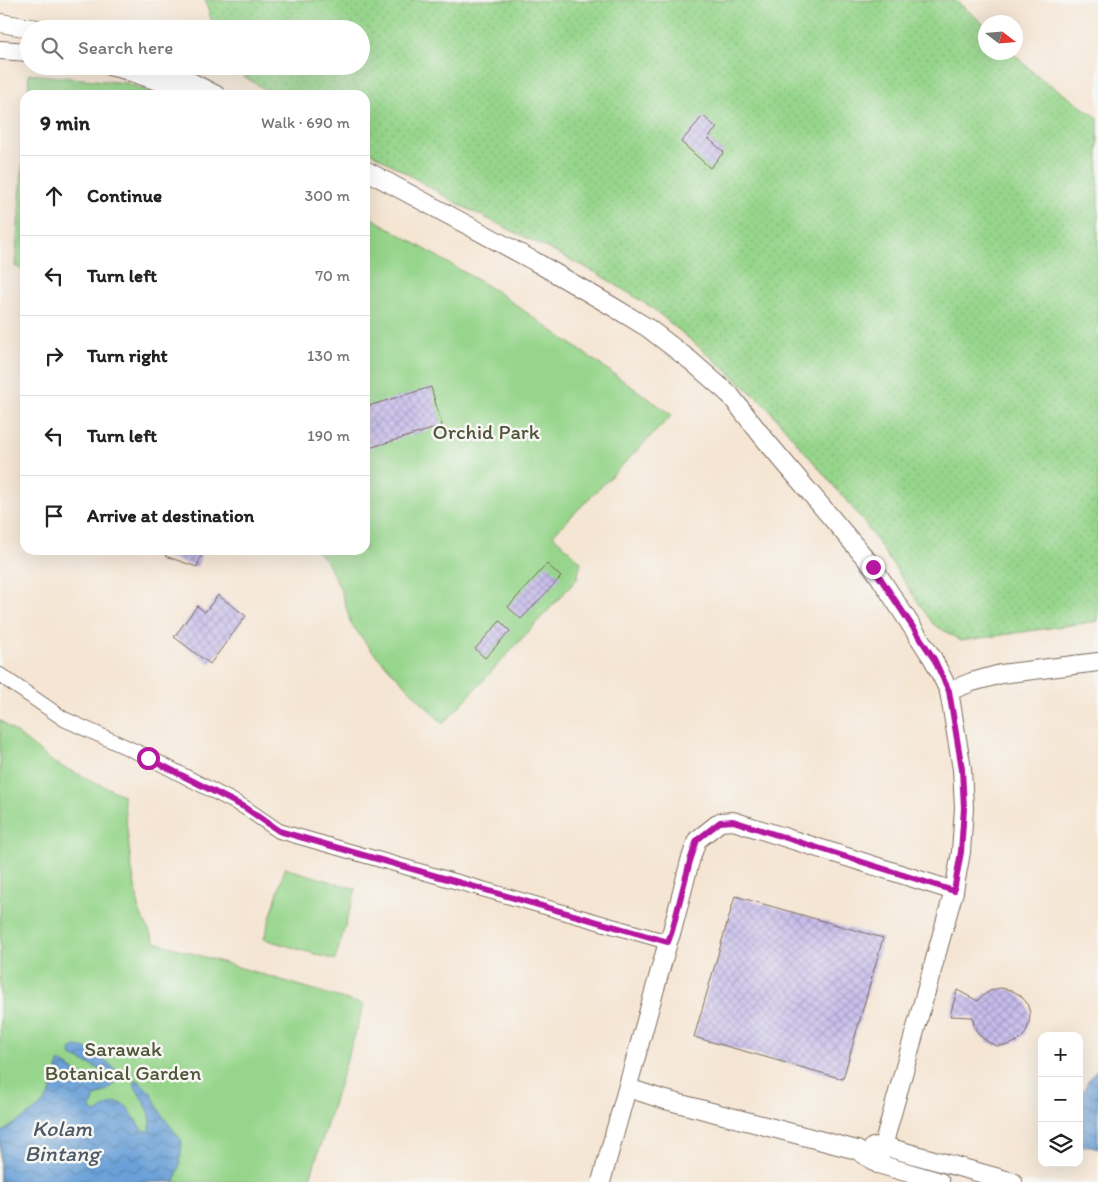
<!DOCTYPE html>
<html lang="en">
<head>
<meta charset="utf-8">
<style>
	:root { --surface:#fff; --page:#f2f2f2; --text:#222; --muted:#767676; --line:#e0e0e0 }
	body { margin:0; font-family:Itim,sans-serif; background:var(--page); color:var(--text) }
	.controls { position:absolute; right:15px; bottom:15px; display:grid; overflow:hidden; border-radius:10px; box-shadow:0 5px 20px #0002 }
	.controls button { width:45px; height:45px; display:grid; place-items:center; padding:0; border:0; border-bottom:1px solid var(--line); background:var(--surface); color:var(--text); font:25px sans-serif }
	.compass { position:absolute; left:978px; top:15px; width:45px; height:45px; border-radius:50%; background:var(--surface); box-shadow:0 5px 20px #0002; rotate:106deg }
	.stop { position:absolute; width:15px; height:15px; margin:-11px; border:4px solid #b5179e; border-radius:50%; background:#fff }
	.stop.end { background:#b5179e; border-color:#fff; box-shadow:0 1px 5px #0008 }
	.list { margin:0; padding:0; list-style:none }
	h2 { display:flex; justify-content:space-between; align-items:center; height:65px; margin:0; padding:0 20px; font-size:21px }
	h2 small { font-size:16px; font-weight:400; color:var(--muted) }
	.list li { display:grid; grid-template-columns:32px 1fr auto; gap:15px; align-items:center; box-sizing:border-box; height:80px; padding:0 20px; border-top:1px solid var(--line) }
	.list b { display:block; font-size:19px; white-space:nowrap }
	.list em { font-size:16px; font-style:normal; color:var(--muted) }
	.icon { flex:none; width:28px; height:28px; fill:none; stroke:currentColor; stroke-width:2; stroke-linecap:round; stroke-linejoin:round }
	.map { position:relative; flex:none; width:1098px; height:1182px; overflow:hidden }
	.search { position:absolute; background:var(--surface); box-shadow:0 5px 20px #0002; left:20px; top:20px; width:350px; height:55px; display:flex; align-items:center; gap:12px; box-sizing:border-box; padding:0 18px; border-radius:28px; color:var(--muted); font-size:19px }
	.panel { position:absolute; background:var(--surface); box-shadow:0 5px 20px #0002; left:20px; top:90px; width:350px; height:465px; border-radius:15px }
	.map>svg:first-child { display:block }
	.grass { fill:url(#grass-dots); stroke:#688054 }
	.park { fill:#96d58b; stroke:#688054 }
	.water { fill:url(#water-waves); stroke:#52657a }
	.building { fill:url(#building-cross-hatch) }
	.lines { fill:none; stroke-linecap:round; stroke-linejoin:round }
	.minor-casing { stroke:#7c6b5d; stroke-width:16 }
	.tertiary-casing { stroke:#7c6b5d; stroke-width:20 }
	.minor { stroke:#fff; stroke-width:14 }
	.tertiary { stroke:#fff; stroke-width:18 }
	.route { stroke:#b5179e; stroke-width:6 }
	.labels { text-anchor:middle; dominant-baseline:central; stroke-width:5; stroke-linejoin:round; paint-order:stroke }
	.park-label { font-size:21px; fill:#525539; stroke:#f6f6f2 }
	.water-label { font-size:22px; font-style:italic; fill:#4e5968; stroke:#f6f6f2 }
</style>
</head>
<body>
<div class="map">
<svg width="1098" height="1182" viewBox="0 0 1098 1182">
	<defs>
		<pattern id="grass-dots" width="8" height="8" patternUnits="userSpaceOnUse" patternTransform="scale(1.25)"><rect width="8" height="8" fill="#96d58b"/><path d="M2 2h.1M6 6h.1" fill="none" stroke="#82b778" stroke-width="1.8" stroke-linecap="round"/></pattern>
		<pattern id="water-waves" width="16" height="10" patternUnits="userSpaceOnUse" patternTransform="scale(1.25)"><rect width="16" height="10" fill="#6aa0d7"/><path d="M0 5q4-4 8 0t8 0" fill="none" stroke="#5883ae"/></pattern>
		<pattern id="building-cross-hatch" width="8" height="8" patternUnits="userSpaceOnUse" patternTransform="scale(1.25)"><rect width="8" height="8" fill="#c6bcec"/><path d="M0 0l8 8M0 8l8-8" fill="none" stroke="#a299bf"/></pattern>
	</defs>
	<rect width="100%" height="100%" fill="#f6f6f2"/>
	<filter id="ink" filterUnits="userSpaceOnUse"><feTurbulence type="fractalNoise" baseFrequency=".02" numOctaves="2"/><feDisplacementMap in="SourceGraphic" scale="10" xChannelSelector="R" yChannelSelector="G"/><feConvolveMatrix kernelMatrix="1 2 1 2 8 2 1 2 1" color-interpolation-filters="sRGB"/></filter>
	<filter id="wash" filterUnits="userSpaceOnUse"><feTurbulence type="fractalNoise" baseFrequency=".0096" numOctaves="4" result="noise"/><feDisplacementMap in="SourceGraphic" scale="20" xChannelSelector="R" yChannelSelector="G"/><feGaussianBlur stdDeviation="1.12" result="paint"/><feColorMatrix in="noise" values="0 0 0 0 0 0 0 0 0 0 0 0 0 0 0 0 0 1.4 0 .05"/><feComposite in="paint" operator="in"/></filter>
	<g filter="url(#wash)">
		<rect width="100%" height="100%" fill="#f5e5d3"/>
		<polygon class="grass" points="205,0 955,0 985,25 986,52 1013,53 1035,74 1098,118 1098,621 961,641 933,624 861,518 765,405 711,357 651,307 595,272 460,205 365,149 365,95 274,95 227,66 361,66 361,29 214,29"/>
		<g class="park">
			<polygon points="29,74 127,83 159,95 28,95"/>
			<polygon points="25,132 25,271 15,266"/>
			<polygon points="365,214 496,291 672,415 553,535 581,562 577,579 443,724 373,652 351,624 341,590 327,562 316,550 365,550"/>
			<polygon points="0,720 54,763 123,795 131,864 140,913 155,942 364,1005 309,1182 0,1182"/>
			<polygon points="285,868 356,889 335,960 264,939"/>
		</g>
		<g class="water">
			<path d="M75,1047C94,1048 108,1061 120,1075L119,1080L109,1089L94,1098L91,1110L96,1113C126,1091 127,1108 142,1130L149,1131C156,1111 138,1098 133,1081H139L151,1093L162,1115L182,1141L180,1164L175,1182H0V1134C14,1122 37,1113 47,1098C55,1087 54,1073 60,1061L92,1083L102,1086L106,1079L104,1071L71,1056L70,1050Z"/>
			<polygon points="1098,1068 1098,1148 1090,1146 1079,1146 1079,1099 1088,1081"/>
		</g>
		<g id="blocks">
			<g class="building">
				<polygon points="703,116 717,128 708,138 724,152 710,168 681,142"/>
				<polygon points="431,387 442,426 369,448 365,433 365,407"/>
				<polygon points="167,550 203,550 197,567 165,556"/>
				<polygon points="547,564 561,577 521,619 508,607"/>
				<polygon points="218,595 246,616 210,664 174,637 197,606 205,612"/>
				<polygon points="500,621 510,631 485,658 475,649"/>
				<polygon points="735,896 883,938 843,1079 694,1037"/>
				<polygon points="1000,988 1011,990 1020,995 1027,1003 1030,1013 1029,1024 1025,1034 1018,1041 1008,1045 997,1046 988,1042 979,1035 974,1026 973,1017 950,1016 957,990 978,1001 981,997 990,991"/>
			</g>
		</g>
	</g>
	<g filter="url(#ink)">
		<use href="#blocks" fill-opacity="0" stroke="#7c6b5d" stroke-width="1"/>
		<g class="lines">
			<g class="minor-casing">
				<polyline id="minor" points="0,675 64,719 148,757 244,807 279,831 668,942"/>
			</g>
			<g class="tertiary-casing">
				<g id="tertiary">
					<polyline points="0,23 37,29"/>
					<polyline points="0,50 29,52"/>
					<polyline points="109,66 122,69 199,95"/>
					<polyline points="160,66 216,95"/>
					<polyline points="365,170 534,261 610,305 648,328 691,361 730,395 762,436 873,567 933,659 949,691 962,769 964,808 961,852 954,891 878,1164"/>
					<polyline points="949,691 972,682 1001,674 1098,662"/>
					<polyline points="628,1088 662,1099 857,1150 878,1164 940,1182"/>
					<polyline points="873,1147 883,1146 1013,1182"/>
					<polyline points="601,1182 668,942 672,931 690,861 697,840 720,822 733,821 954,891"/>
				</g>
			</g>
			<use href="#minor" class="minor"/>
			<use href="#tertiary" class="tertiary"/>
		</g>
	</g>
	<g class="lines" filter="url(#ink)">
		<polyline class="route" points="148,758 244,807 279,831 668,942 672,931 690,861 697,840 720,822 733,821 954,891 961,852 964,808 962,769 949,691 934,659 873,567"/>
	</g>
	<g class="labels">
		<g class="park-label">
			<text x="486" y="431">Orchid Park</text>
			<text x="123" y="1048">Sarawak<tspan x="123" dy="24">Botanical Garden</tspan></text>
		</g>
		<g class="water-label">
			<text x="62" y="1128">Kolam<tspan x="62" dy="25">Bintang</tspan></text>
		</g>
	</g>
</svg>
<div class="controls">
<button>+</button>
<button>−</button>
<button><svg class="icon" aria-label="layers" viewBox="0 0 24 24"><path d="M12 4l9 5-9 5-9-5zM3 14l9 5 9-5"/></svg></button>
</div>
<svg class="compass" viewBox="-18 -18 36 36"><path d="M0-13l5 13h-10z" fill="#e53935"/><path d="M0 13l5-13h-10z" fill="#767676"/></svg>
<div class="stop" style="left:148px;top:758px"></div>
<div class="stop end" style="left:873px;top:567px"></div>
<div class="search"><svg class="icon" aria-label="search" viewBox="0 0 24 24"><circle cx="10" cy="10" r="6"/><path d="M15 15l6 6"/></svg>Search here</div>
<section class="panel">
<h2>9 min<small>Walk · 690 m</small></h2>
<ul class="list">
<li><svg class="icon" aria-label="ahead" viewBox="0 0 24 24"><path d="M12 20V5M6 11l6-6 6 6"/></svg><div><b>Continue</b></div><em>300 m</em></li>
<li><svg class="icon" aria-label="left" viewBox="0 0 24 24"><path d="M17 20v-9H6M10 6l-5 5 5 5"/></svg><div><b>Turn left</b></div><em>70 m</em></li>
<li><svg class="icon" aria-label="right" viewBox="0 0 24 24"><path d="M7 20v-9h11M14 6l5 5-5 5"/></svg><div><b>Turn right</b></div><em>130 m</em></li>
<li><svg class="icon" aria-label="left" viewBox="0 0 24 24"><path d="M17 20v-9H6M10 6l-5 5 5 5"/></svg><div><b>Turn left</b></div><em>190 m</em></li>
<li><svg class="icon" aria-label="arrive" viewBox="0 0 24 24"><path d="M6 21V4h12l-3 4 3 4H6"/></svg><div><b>Arrive at destination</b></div></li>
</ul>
</section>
</div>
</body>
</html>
